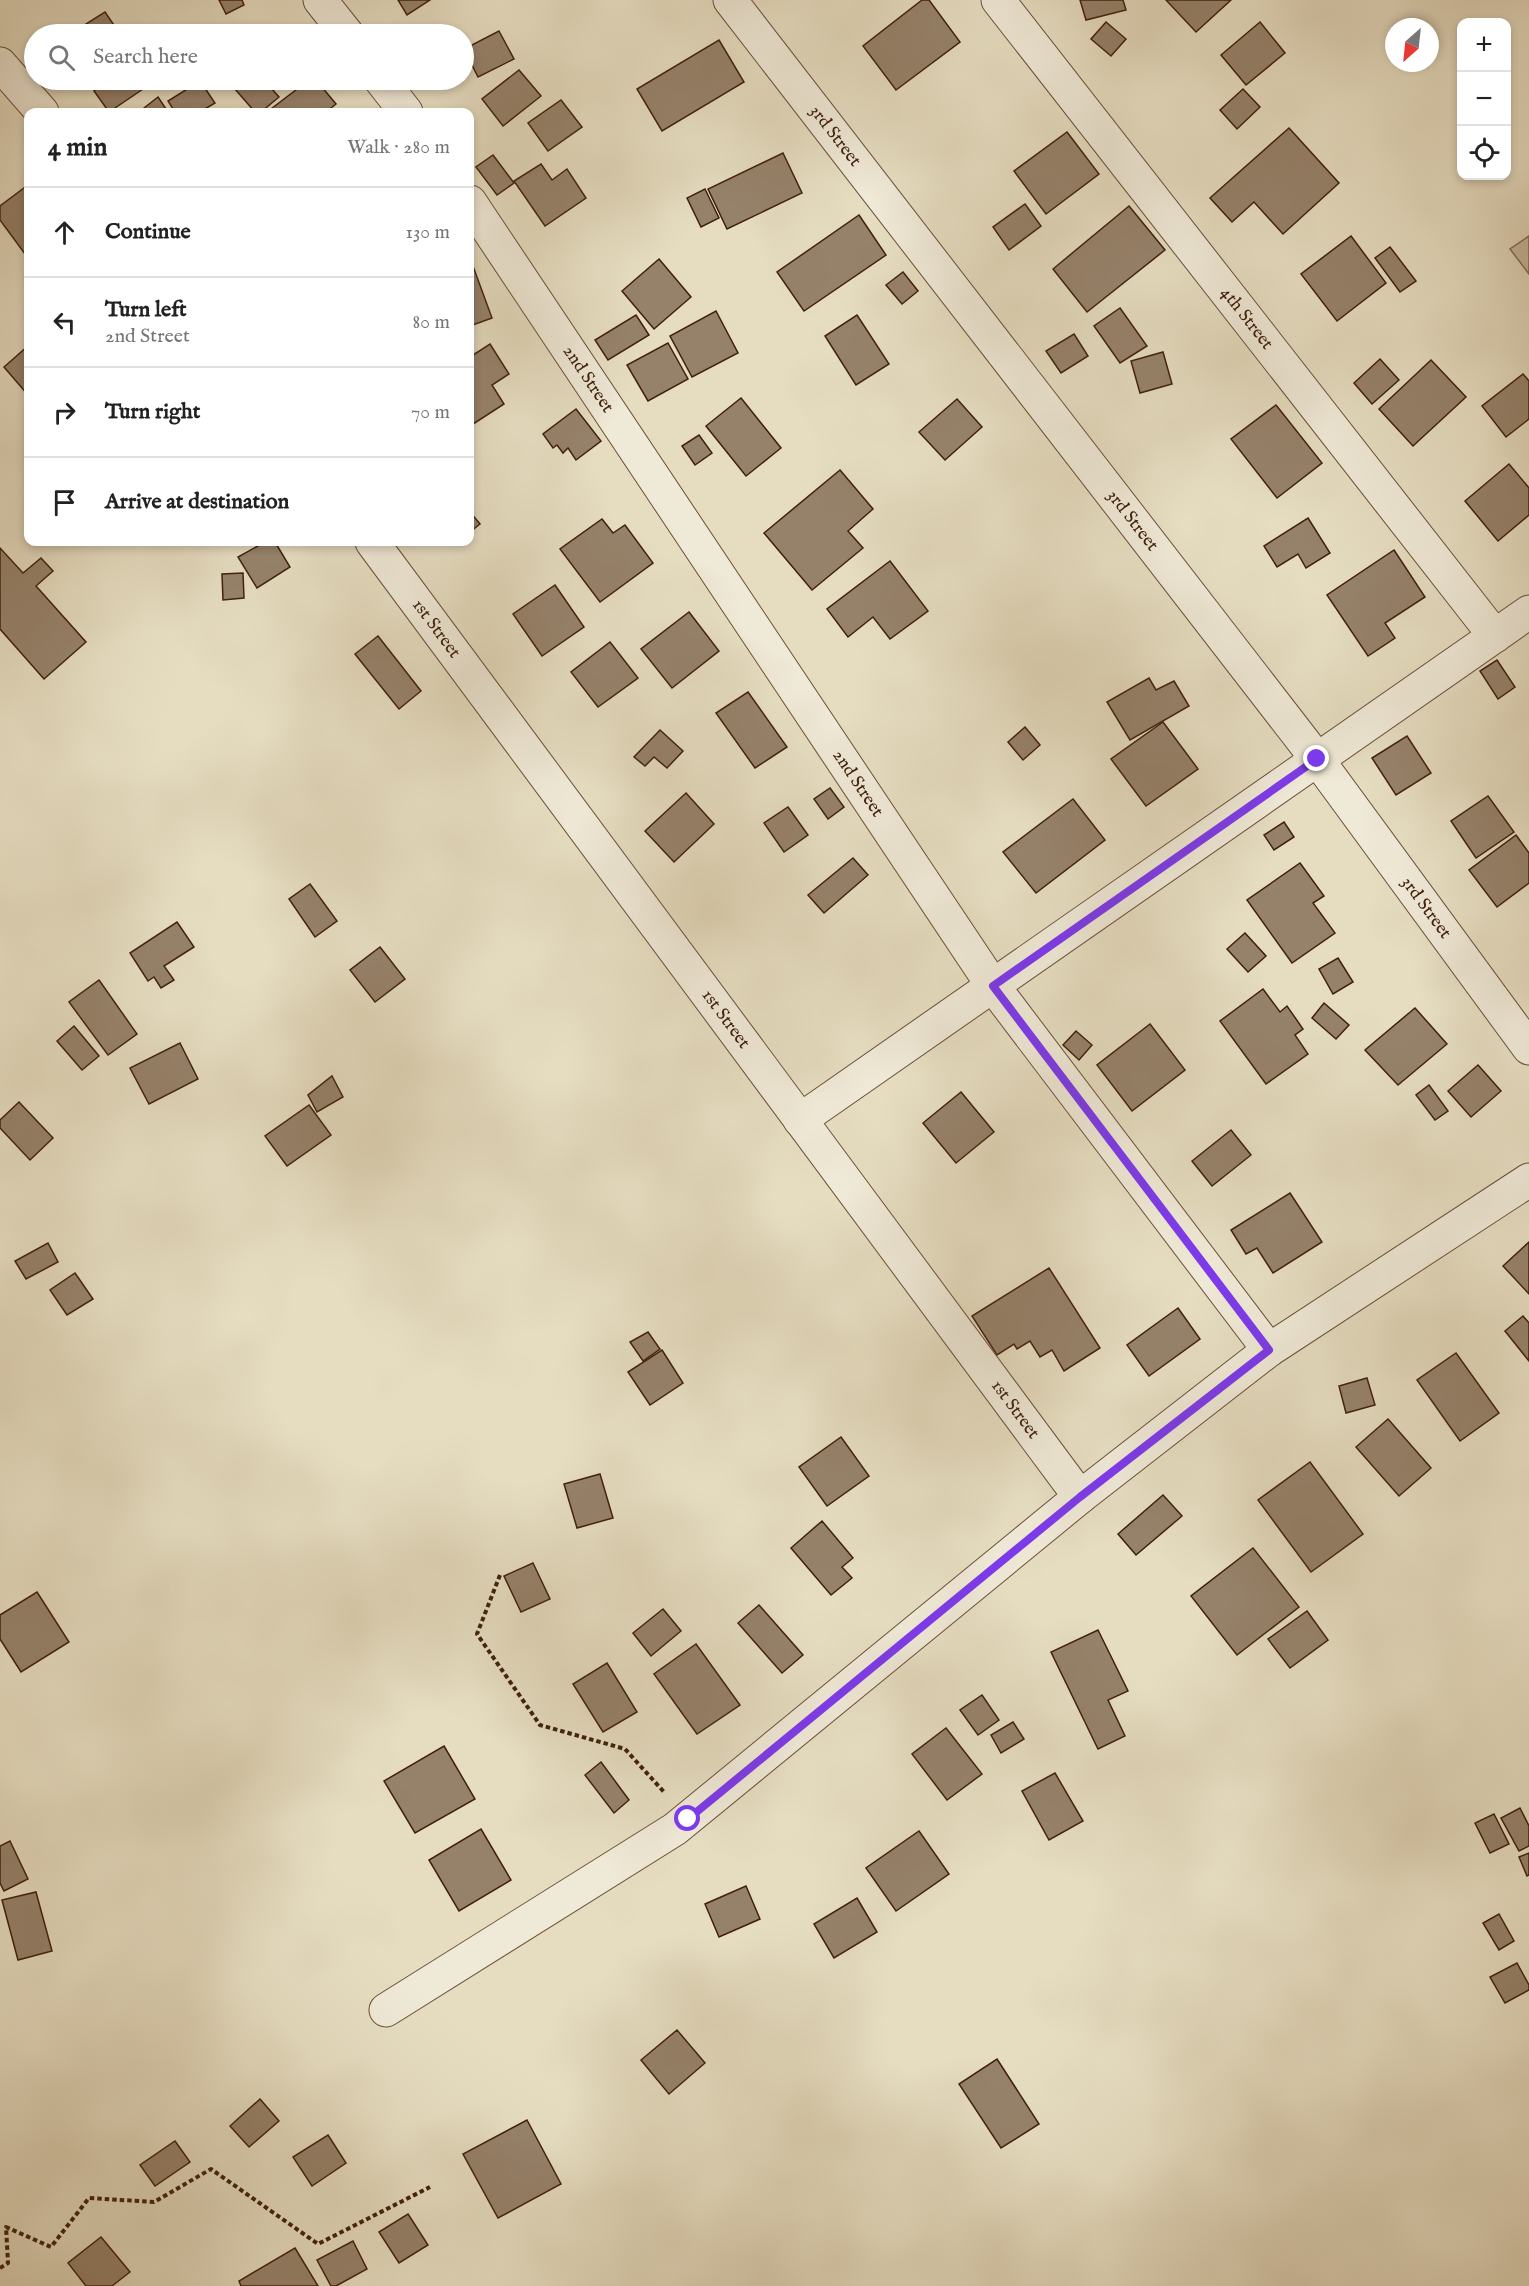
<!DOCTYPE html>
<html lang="en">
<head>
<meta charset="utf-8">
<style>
	:root { --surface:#fff; --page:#f6f6f6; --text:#222; --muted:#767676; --line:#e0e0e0 }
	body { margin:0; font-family:"IM FELL English",serif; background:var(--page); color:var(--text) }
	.controls { position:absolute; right:18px; top:18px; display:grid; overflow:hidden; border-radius:12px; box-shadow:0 3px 9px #0003 }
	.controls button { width:54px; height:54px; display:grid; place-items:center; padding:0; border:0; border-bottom:2px solid var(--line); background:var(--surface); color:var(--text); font:30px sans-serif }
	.compass { position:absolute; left:1385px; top:18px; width:54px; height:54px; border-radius:50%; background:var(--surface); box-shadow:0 3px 9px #0003; rotate:207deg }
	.stop { position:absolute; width:18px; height:18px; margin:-14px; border:4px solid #7c3aed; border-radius:50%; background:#fff }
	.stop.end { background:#7c3aed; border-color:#fff; box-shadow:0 2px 6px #0008 }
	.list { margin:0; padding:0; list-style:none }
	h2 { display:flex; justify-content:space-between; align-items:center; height:78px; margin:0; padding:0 24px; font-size:26px }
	h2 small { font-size:20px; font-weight:400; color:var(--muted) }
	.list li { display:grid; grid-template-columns:39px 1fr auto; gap:18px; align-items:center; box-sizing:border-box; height:90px; padding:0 24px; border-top:2px solid var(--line) }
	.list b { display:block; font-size:22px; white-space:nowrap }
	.list p { margin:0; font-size:20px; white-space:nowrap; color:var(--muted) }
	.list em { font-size:20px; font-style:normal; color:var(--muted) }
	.icon { flex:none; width:33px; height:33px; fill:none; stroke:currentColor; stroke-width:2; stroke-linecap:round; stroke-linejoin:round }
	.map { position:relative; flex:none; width:1529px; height:2286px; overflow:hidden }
	.search { position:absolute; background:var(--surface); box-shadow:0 3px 9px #0003; left:24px; top:24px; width:450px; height:66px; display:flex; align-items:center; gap:15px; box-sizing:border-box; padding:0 21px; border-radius:33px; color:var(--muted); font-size:22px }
	.panel { position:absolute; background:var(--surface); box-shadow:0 3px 9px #0003; left:24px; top:108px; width:450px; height:438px; border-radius:12px }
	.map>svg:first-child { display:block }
	.green { fill:#cabda2; stroke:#856e58; stroke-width:1.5 }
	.building { fill:#96826b; stroke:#40200d; stroke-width:1.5 }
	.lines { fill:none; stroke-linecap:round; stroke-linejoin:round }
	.street-casing { stroke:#6a4f3a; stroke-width:35 }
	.path { stroke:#40200d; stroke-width:4; stroke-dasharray:4.5 3; stroke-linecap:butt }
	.street { stroke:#efe9d7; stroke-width:33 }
	.route { stroke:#7c3aed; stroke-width:8 }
	.labels { text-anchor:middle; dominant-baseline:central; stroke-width:4.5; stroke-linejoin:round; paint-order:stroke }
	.street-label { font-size:18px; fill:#40200d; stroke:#efe9d7 }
</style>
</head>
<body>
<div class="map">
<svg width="1529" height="2286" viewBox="0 0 1529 2286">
	<rect width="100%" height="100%" fill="#e6ddc1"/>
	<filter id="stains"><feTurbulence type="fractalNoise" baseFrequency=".00333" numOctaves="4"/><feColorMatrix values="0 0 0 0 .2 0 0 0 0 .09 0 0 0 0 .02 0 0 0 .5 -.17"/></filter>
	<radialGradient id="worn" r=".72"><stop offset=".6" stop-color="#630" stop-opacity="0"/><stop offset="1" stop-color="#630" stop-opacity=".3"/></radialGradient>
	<polygon class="green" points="1529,236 1529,274 1510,249"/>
	<g class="building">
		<polygon points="219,0 242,0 244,5 226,14"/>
		<polygon points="398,0 430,0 407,15"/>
		<polygon points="922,0 929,0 960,42 896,90 863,46"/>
		<polygon points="1080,0 1123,0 1126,10 1086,20"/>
		<polygon points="1166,0 1231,0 1196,32"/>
		<polygon points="105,12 120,34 70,34"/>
		<polygon points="1106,22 1126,39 1111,56 1091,39"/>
		<polygon points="1260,22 1285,53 1246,85 1221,55"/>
		<polygon points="499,31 514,59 478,77 464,49"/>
		<polygon points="719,40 744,82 662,131 637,89"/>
		<polygon points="519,70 541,96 503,126 482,99"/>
		<polygon points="110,80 149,80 152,83 109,112 94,91"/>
		<polygon points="227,80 264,80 279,97 261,112 255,112"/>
		<polygon points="309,80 316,80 336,104 326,112 267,112"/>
		<polygon points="200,81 215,103 200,112 175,112 168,101"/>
		<polygon points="1243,89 1260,107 1237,129 1220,110"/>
		<polygon points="158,97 168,112 139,112"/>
		<polygon points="561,100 582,127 548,151 528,123"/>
		<polygon points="1289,128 1339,183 1283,234 1254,202 1232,222 1210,198"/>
		<polygon points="1067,132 1099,174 1046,214 1014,171"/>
		<polygon points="783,153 802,193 727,229 708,189"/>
		<polygon points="493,155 514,183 497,195 476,167"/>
		<polygon points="541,164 552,180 567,169 586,198 545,226 514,181"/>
		<polygon points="28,185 28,258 0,220 0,206"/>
		<polygon points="705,189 719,218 701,227 687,198"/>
		<polygon points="1025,204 1041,226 1009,250 993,227"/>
		<polygon points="1129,206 1165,250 1087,312 1053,269"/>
		<polygon points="859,215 886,255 804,311 777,272"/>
		<polygon points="1351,236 1386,283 1337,321 1301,274"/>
		<polygon points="1390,247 1416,281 1400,292 1375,258"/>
		<polygon points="470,258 492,318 470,326"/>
		<polygon points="659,259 691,297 654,329 622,291"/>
		<polygon points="903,272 918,291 902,304 886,285"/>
		<polygon points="1120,308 1147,346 1120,363 1094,326"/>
		<polygon points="716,311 738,353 692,377 670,336"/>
		<polygon points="636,315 649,335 608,360 595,340"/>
		<polygon points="857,315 889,364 856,385 825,336"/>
		<polygon points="1074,334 1088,356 1061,373 1046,351"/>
		<polygon points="668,343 688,379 648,401 627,365"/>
		<polygon points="490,344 509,374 492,385 504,404 470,426 470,357"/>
		<polygon points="28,346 28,395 4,367"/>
		<polygon points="1163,352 1172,384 1140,393 1131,361"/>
		<polygon points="1380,359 1399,380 1372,404 1354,383"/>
		<polygon points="1431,360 1466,397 1413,446 1379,409"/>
		<polygon points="1523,374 1529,381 1529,419 1506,437 1482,406"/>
		<polygon points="741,398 781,448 746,476 706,426"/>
		<polygon points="957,399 982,427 945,460 919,432"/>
		<polygon points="1276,405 1322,463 1277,498 1231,439"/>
		<polygon points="576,409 601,441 576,460 568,448 563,453 557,445 553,448 543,434"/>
		<polygon points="699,435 712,453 695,465 682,446"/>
		<polygon points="1509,464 1529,488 1529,515 1498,541 1465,501"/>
		<polygon points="840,470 873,509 848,531 863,548 812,590 764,533"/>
		<polygon points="470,512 480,524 470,532"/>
		<polygon points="1308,518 1330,553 1306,568 1298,554 1277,567 1264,546"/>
		<polygon points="602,519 613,533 625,525 653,563 600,602 560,549"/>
		<polygon points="265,542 275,542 290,567 257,588 238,557"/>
		<polygon points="0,548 23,573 41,558 53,571 36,586 86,642 44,679 0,629"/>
		<polygon points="1394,550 1425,597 1385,623 1395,638 1368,656 1327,595"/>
		<polygon points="890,561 928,611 890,639 873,617 848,637 827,609"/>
		<polygon points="243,573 244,598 223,600 222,574"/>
		<polygon points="555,585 584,627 542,656 513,614"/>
		<polygon points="689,612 719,651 672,688 641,649"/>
		<polygon points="378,636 421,691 399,709 355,654"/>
		<polygon points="610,642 638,678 598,707 571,672"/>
		<polygon points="1497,660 1515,687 1498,699 1480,671"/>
		<polygon points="1149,678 1156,690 1174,681 1189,706 1130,740 1107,702"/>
		<polygon points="748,692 787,747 755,768 716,713"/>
		<polygon points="1163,722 1198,769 1146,806 1111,759"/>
		<polygon points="1025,727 1040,745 1023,760 1008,742"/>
		<polygon points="660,730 683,751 667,768 654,757 645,766 634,757"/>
		<polygon points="1407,736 1431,773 1396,795 1372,758"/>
		<polygon points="830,788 844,807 828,819 814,799"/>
		<polygon points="686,793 714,824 674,862 645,831"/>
		<polygon points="1488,796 1514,832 1476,858 1451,821"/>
		<polygon points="1073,799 1105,840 1036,893 1003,852"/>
		<polygon points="788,807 808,835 784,852 764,823"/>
		<polygon points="1284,822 1294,837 1274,850 1264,835"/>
		<polygon points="1516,835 1529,853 1529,883 1497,907 1469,870"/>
		<polygon points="853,858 868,875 824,913 808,895"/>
		<polygon points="1300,863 1324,896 1313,903 1335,933 1292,963 1247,900"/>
		<polygon points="310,884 337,921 315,937 289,899"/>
		<polygon points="177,922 194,947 164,966 174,980 161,988 154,977 148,981 130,953"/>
		<polygon points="1245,933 1266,956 1248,972 1227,949"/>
		<polygon points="380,947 405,979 375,1002 350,970"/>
		<polygon points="1338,958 1353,982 1333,994 1319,969"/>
		<polygon points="99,980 137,1034 108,1055 69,1002"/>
		<polygon points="1263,989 1280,1012 1287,1006 1303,1029 1295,1035 1308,1054 1266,1084 1220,1021"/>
		<polygon points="1324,1003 1349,1025 1336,1039 1312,1018"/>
		<polygon points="1415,1008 1447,1044 1398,1085 1365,1050"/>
		<polygon points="1150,1024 1185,1070 1132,1111 1097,1065"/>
		<polygon points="74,1026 99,1056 82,1070 57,1041"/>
		<polygon points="1076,1031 1092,1045 1079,1060 1063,1045"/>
		<polygon points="180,1043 198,1079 149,1104 130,1068"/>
		<polygon points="1478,1065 1501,1091 1471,1117 1448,1091"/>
		<polygon points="332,1076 343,1097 317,1112 308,1095"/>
		<polygon points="1429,1085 1448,1111 1435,1120 1416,1095"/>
		<polygon points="961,1092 994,1132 956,1163 923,1123"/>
		<polygon points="19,1102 53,1138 30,1160 0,1128 0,1120"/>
		<polygon points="309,1105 331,1135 287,1166 265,1136"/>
		<polygon points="1231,1130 1251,1155 1212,1186 1192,1161"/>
		<polygon points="1290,1193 1322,1242 1273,1273 1257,1248 1246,1254 1231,1230"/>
		<polygon points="1529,1242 1529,1294 1503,1266"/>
		<polygon points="48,1243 58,1262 26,1279 15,1261"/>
		<polygon points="1049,1268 1100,1348 1064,1371 1052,1350 1040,1357 1030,1341 1017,1349 1014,1344 997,1355 972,1316"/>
		<polygon points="75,1273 93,1299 67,1315 50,1290"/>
		<polygon points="1178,1308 1200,1339 1149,1376 1127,1345"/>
		<polygon points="1523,1316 1529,1323 1529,1361 1505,1331"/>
		<polygon points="648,1332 660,1349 643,1361 630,1342"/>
		<polygon points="662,1350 683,1383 650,1405 628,1372"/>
		<polygon points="1456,1353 1499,1413 1460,1441 1417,1380"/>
		<polygon points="1367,1378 1375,1405 1346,1413 1339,1386"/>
		<polygon points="1388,1419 1431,1468 1399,1496 1356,1447"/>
		<polygon points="841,1437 869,1476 827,1506 799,1467"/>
		<polygon points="1310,1462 1363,1534 1311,1572 1258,1500"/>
		<polygon points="600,1474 613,1518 577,1528 564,1484"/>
		<polygon points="1163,1495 1182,1516 1136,1555 1118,1534"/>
		<polygon points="822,1521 853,1558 842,1567 852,1578 831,1595 791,1548"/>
		<polygon points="1253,1548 1299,1607 1237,1655 1191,1596"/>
		<polygon points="533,1563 550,1599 521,1612 504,1576"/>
		<polygon points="37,1592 69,1642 21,1672 0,1639 0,1615"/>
		<polygon points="759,1605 803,1655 782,1673 738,1623"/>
		<polygon points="663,1609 681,1631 651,1656 633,1633"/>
		<polygon points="1307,1611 1328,1640 1290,1668 1268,1639"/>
		<polygon points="1098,1630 1128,1691 1108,1700 1125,1736 1098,1749 1051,1652"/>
		<polygon points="696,1644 740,1705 697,1734 654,1674"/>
		<polygon points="607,1663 637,1712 603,1732 573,1684"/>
		<polygon points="982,1695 999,1720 978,1735 960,1710"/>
		<polygon points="1013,1722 1024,1739 1001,1753 991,1735"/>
		<polygon points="946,1728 982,1774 947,1800 912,1754"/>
		<polygon points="444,1746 475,1799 415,1833 384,1781"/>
		<polygon points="601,1762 629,1800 614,1813 585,1775"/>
		<polygon points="1055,1773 1083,1821 1049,1840 1022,1791"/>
		<polygon points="1520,1808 1529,1826 1529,1846 1519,1851 1501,1818"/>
		<polygon points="1494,1814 1509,1844 1490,1853 1475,1823"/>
		<polygon points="481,1829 511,1880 459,1911 429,1860"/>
		<polygon points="919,1831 949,1874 896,1911 866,1868"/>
		<polygon points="10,1841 28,1879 4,1891 0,1883 0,1846"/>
		<polygon points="1529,1853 1529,1875 1527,1876 1519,1857"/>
		<polygon points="746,1886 760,1919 719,1937 705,1904"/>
		<polygon points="36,1892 52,1951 18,1960 2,1900"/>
		<polygon points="857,1898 877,1932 834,1958 814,1924"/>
		<polygon points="1499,1914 1514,1941 1499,1950 1483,1923"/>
		<polygon points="1517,1963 1529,1985 1529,1990 1505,2003 1490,1977"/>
		<polygon points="677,2030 705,2063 669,2094 641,2060"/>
		<polygon points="997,2059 1039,2124 1001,2148 959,2084"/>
		<polygon points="260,2099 279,2121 249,2147 230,2126"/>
		<polygon points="527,2120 561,2184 498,2218 463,2154"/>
		<polygon points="328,2135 346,2163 312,2186 293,2157"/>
		<polygon points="175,2141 190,2162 155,2186 140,2165"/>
		<polygon points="408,2214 428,2245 399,2263 379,2232"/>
		<polygon points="101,2237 130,2272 112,2286 86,2286 68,2263"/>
		<polygon points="353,2241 367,2269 336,2286 331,2286 317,2260"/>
		<polygon points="295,2248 318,2286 241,2286 239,2281"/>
	</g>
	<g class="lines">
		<g class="street-casing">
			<g id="street">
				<polyline points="320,0 347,34"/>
				<path id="s1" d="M730,0L1317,759L1529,1048"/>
				<path id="s2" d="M998,0L1495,636"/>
				<polyline points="0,64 42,112"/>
				<polyline points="381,80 406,112"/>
				<path id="s3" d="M470,202L993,986L1269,1350"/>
				<path id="s4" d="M372,542L1080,1497"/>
				<polyline points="800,1120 1529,612"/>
				<polyline points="386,2010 675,1829 1080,1497 1269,1350 1529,1180"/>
			</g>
		</g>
		<g class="path">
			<polyline points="500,1575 477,1634 540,1725 625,1749 664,1792"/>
			<polyline points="0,2268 8,2263 6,2227 51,2247 89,2198 154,2202 211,2169 318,2244 430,2187"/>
		</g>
		<use href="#street" class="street"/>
	</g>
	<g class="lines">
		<polyline class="route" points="688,1819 1080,1497 1269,1350 993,986 1317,759"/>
	</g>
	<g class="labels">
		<g class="street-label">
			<text stroke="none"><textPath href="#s1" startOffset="172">3rd Street</textPath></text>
			<text stroke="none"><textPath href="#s2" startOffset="404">4th Street</textPath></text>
			<text stroke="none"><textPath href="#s3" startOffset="213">2nd Street</textPath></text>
			<text stroke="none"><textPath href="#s1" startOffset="658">3rd Street</textPath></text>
			<text stroke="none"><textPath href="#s4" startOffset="108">1st Street</textPath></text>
			<text stroke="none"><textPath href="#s3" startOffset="699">2nd Street</textPath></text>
			<text stroke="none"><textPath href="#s1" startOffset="1144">3rd Street</textPath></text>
			<text stroke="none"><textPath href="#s4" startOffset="594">1st Street</textPath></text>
			<text stroke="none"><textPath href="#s4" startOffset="1080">1st Street</textPath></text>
		</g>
	</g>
	<rect width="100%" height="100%" filter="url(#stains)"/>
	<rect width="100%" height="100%" fill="url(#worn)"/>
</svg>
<div class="controls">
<button>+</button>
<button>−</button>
<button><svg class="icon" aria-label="locate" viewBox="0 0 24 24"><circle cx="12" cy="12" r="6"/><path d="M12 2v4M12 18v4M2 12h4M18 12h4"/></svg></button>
</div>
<svg class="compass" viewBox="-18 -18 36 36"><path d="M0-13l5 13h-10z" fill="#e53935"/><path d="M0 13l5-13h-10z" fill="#767676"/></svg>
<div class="stop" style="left:688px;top:1819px"></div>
<div class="stop end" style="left:1317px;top:759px"></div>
<div class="search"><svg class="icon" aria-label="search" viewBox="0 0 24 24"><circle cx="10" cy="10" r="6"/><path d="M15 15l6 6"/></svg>Search here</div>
<section class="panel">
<h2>4 min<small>Walk · 280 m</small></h2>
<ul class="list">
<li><svg class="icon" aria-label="ahead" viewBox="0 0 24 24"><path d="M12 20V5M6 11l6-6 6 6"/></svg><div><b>Continue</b></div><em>130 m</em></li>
<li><svg class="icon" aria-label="left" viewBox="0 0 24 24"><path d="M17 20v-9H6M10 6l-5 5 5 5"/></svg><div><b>Turn left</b><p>2nd Street</p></div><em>80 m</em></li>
<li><svg class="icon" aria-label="right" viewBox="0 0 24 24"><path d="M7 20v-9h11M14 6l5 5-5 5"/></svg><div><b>Turn right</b></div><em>70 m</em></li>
<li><svg class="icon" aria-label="arrive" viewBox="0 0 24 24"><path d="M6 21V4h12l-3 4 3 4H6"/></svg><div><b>Arrive at destination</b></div></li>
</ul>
</section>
</div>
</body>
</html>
